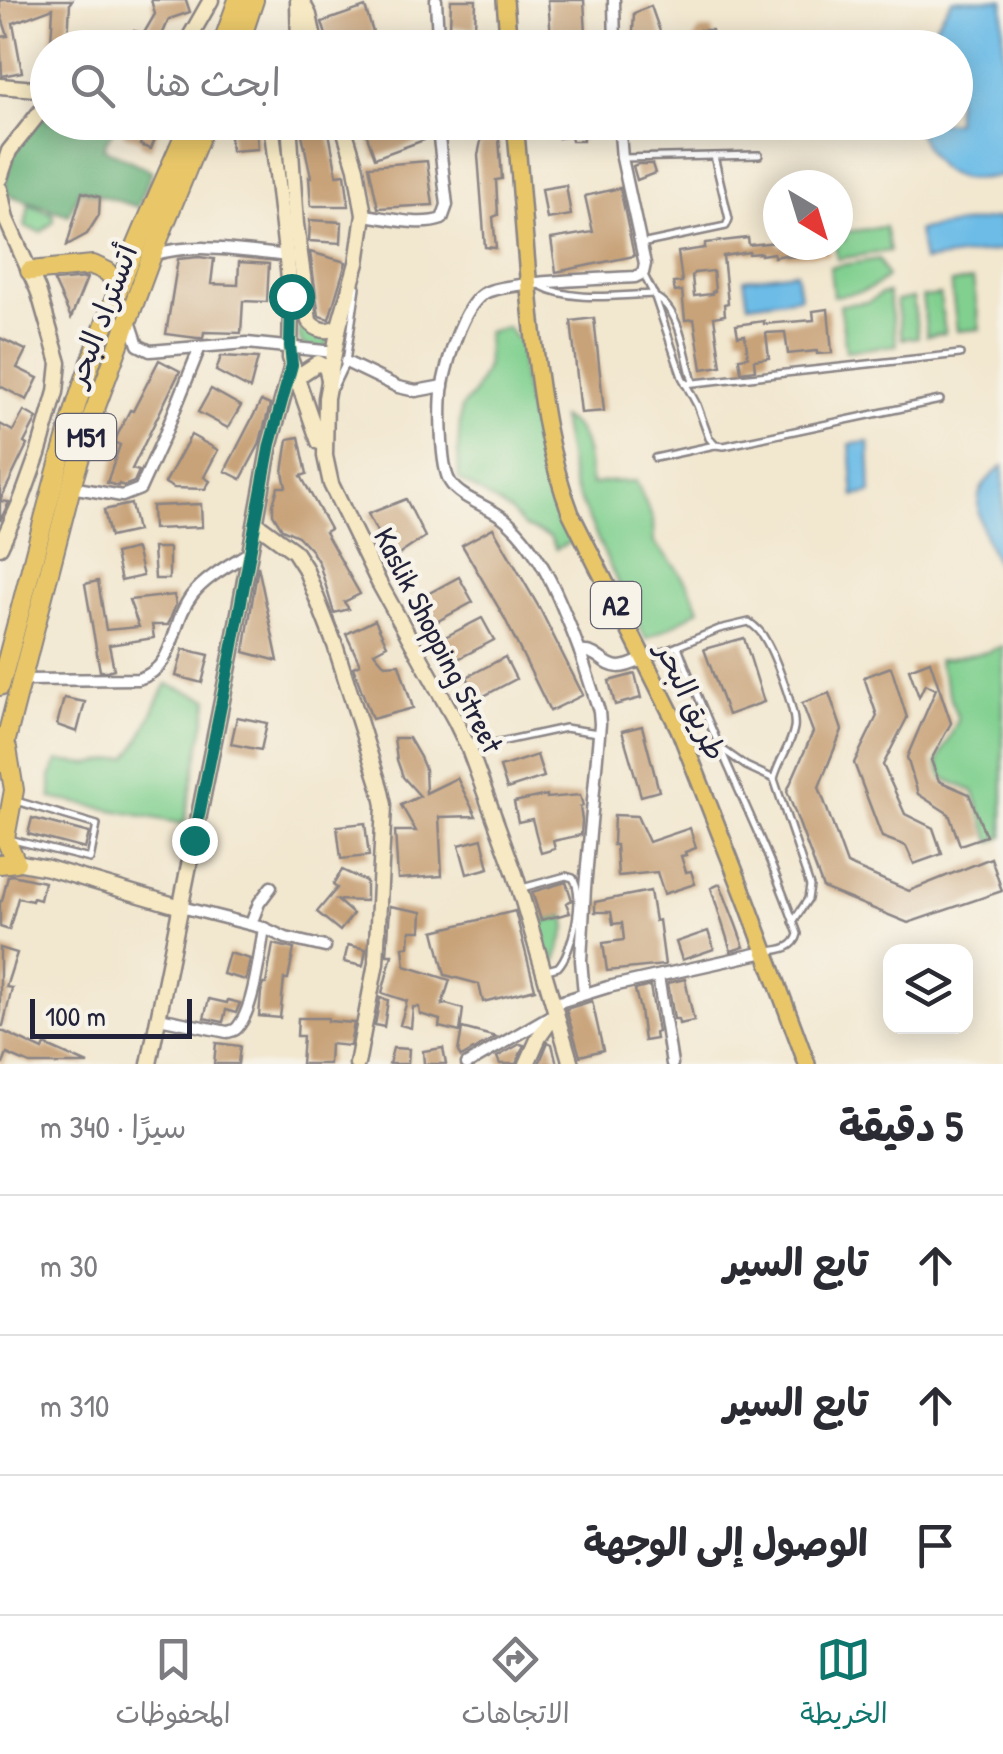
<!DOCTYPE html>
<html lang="ar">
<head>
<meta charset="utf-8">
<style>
	:root { --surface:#fff; --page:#f2f2f3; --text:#2b2b33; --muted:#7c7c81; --line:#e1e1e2; --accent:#0f766e }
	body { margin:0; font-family:"Patrick Hand","Playpen Sans Arabic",sans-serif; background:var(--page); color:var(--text); direction:rtl }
	.controls { position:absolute; right:30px; bottom:30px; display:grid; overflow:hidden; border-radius:20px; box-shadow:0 5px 25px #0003 }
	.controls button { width:90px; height:90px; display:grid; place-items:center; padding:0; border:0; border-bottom:2px solid var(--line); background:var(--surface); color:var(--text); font:50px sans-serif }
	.compass { position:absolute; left:763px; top:170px; width:90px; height:90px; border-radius:50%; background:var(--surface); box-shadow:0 5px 25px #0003; rotate:142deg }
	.scale { position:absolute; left:30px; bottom:25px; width:162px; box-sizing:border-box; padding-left:10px; border:5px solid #22223b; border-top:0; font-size:28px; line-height:35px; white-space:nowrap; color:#22223b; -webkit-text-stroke:8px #f7f3e8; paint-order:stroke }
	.stop { position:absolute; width:30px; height:30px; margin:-22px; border:8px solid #0f766e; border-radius:50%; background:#fff }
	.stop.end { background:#0f766e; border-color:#fff; box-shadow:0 2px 10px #0008 }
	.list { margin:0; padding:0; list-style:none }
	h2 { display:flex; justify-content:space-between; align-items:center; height:130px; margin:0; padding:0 40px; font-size:42px }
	h2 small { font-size:32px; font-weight:400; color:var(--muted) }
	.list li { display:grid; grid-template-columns:65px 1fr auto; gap:30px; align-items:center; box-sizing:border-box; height:140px; padding:0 40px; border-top:2px solid var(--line) }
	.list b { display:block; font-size:38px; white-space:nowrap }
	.list em { font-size:32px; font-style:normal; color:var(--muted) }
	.icon { flex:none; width:55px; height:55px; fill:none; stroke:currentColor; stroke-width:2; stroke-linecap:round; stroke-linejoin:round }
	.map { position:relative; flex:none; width:1003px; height:1064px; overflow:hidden; direction:ltr }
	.search { position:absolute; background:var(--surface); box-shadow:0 5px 25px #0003; left:30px; right:30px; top:30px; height:110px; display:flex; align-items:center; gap:25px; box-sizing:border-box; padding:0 35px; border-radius:55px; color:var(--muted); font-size:38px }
	.sheet { height:550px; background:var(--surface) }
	nav { display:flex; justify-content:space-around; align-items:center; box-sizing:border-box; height:140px; border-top:2px solid var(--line); background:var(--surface); font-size:28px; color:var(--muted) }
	nav a { display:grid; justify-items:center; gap:5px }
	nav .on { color:var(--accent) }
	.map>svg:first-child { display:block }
	.green { fill:#81d090; stroke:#527966; stroke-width:2.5 }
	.forest { fill:#68b27a; stroke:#456a5a; stroke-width:2.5 }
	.water { fill:#6cbce7; stroke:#476f91; stroke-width:2.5 }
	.building { fill:#c8a278; fill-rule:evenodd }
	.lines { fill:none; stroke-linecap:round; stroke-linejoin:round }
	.lane-casing { stroke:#8a8485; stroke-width:10 }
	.street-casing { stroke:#8a8485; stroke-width:15 }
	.secondary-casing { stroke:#8a8485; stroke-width:19 }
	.primary-casing { stroke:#8a8485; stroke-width:20 }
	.highway-casing { stroke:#8a8485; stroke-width:22 }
	.lane { stroke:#fff; stroke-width:5 }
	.street { stroke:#fff; stroke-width:10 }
	.secondary { stroke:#f6e9c3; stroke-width:14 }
	.primary { stroke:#e9c769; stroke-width:15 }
	.highway { stroke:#e9c769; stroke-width:18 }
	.route { stroke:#0f766e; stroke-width:12 }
	.labels { text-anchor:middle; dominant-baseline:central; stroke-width:9; stroke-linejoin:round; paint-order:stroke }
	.shield { fill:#f7f3e8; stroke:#62616f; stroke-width:2.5 }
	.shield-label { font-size:28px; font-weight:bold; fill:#22223b }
	.street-label { font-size:30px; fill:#22223b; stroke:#f7f3e8 }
</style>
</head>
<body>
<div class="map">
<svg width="1003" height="1064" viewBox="0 0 1003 1064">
	<rect width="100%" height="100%" fill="#f7f3e8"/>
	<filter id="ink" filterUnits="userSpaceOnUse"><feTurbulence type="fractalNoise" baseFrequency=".01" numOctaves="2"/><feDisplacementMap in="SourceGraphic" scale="20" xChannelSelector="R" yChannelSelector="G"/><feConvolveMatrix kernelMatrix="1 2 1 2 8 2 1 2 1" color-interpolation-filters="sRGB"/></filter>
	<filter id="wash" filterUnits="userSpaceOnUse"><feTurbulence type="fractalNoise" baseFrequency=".0048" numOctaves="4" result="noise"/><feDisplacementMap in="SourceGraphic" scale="40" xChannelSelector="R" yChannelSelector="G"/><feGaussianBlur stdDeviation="2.25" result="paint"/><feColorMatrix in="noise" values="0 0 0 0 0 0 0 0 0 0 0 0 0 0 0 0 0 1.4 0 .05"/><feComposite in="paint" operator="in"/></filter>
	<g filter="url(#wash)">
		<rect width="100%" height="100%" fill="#f2e7cf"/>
		<g class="green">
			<polygon points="29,204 53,214 54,221 41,232 25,227"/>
			<polygon points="885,227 890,251 837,259 835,245 838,245 838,241 845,240 844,232"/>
			<path d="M879,259L887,277C870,292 855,294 833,296L830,267Z"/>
			<polygon points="294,272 298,273 307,326 328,337 327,349 304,346 300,340"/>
			<polygon points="973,280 980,329 957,331 951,283"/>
			<polygon points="888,293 897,345 846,351 840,305 868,302 881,294"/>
			<polygon points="940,295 945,333 927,336 922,297"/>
			<polygon points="913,298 918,337 902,339 896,301"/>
			<polygon points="507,327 521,344 522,373 535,437 546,477 573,541 556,549 550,537 525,527 511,512 459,479 458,450 461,408 473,395 487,365 487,332"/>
			<path d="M561,418C589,429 587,460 591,485L606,482L636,481L653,520L654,543C673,563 690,582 699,609L674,625L646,639L624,597L573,485Z"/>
			<polygon points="1003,646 1003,837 991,842 973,791 943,778 937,763 958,720 938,660 987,652"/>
			<path d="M167,684L209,699L184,824L51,798V776L58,761L90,764L128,757C146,735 152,708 167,684Z"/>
			<polygon points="565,916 567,926 556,961 548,963 539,923"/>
		</g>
		<path class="forest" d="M47,115L48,122L117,123L103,148L152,171L138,207L80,189L69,215L6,194C6,187 5,176 7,169C13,150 31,125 47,115Z"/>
		<g class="water">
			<path d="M952,0H1003V175C947,187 935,171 914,123L956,122V48L921,47Z"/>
			<polygon points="999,218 1003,250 923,261 918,230"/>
			<polygon points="796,272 800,297 748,304 744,279"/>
			<polygon points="869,442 871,493 854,496 850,444"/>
			<path d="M1003,466V575C992,555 970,513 981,490C985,480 995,473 1003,466Z"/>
		</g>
		<g id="blocks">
			<g class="building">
				<polygon points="0,0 72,0 70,3 68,42 51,43 53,8 13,23 22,72 2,76 0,37 8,36 0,12"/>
				<polygon points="151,0 186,0 190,12 169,19 160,40 154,38 150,48 126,48 134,31 144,33 155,14"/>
				<polygon points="451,0 476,0 475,29 450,27"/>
				<polygon points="548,0 584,0 586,34 551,37"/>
				<polygon points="651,6 663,40 661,48 632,48 634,13"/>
				<polygon points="365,7 378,48 330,48 322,22"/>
				<polygon points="699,30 712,30 715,41 710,48 689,48"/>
				<polygon points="127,122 162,122 151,149 140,145 141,141 122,134"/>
				<polygon points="229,122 256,122 258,149 231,151"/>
				<polygon points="304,122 327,122 337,175 345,174 349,206 311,206 309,177 311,177 302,134 306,133"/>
				<polygon points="362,122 417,122 424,140 375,158"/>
				<polygon points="559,122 582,122 583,141 572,141 571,136 559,138"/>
				<polygon points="498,125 502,179 496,180 498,215 493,217 496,248 485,247 478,155 484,127"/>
				<polygon points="427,161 433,205 378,208 369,166"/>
				<polygon points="638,164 652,164 655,173 637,180 633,166"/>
				<polygon points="566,185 571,215 547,219 542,189"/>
				<polygon points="620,188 634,256 556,272 551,239 593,232 585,196"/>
				<polygon points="82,192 100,197 99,215 87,234 67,245"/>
				<polygon points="310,220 342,222 341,243 309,241"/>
				<path d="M748,238L749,245L778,242V245H829L830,255L786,257L785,255L774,257V253L761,255V253L749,254V252L723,256L728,303L724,304L725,315L714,317L721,366L702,369L694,319L685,320L682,291L675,292L673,283L682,282L678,252L705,248V243ZM713,271L715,291L712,292V294L694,296L692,276L694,273Z"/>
				<polygon points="310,252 346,262 329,319 319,316"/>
				<polygon points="199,257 214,259 211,284 238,285 239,262 269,264 267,302 243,301 241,333 204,332 203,338 197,338 166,334 178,259"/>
				<polygon points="87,278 71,318 54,281"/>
				<polygon points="828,309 832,353 817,354 817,351 788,354 785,332 766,333 769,358 754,360 755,370 741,372 739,358 748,357 745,335 738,336 736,325 764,321 764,324 814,320 813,311"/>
				<polygon points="594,318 604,411 581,413 571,321"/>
				<polygon points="0,338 26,350 17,368 38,378 27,400 0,386"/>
				<polygon points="221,356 258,358 250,389 216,371"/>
				<polygon points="159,360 180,371 132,469 139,471 134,482 124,486 119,484 118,486 107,483 120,445 114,442 130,410 133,411"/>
				<polygon points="211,389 241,406 228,428 198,412"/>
				<polygon points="261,401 270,405 259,445 241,479 225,471"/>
				<polygon points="24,411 37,418 24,443 27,445 0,501 9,502 0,521 0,424 13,431"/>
				<polygon points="191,435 218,450 204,477 210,481 205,489 174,488 165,483"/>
				<polygon points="299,437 307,474 301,476 330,529 325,532 360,594 344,602 349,609 334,613 319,563 311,550 298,536 282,529 273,514 273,505 278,487 286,487 283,472 288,439"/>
				<polygon points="406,499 425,537 391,560 368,514"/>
				<polygon points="131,504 137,531 110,537 104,510"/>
				<polygon points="201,504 202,527 153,529 152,506"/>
				<polygon points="493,528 540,609 583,695 550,711 504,617 462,545"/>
				<polygon points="153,548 169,548 169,579 155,579"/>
				<polygon points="136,549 143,576 121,581 115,554"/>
				<polygon points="258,566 278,661 244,652"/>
				<polygon points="459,577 473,602 436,622 422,597"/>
				<polygon points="98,581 106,630 139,627 129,600 174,595 176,604 168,625 152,625 154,638 109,645 114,669 107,671 100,671 85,584"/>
				<polygon points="482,618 494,640 456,660 445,637"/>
				<polygon points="375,620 387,645 374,652 385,665 399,664 413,708 372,719 353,667 360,664 346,634"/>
				<polygon points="744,638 764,702 728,715 704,649"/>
				<polygon points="183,649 209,655 202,683 176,676"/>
				<polygon points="505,657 516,679 478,699 467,677"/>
				<polygon points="930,661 951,723 931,760 939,781 969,794 986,836 960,845 949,814 918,794 907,757 936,689 925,684 919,697 909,669"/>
				<polygon points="891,667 907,718 883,765 905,814 933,828 942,854 914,864 906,846 882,837 854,763 877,716 864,677"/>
				<polygon points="635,674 641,698 615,705 609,681"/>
				<polygon points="829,693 842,730 819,787 847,864 909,891 991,858 1002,891 908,923 823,888 787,791 813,732 802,703"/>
				<polygon points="64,698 85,702 77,732 57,725"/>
				<polygon points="237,717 267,723 261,750 231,744"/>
				<polygon points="642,726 659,791 641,796 622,731"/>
				<polygon points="394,738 409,738 420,757 425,769 426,793 457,778 476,816 439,817 442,876 398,879 395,831 416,831 401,805 420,796 403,777 397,760"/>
				<polygon points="537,755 544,777 507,789 500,767"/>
				<polygon points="547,795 547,798 580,795 583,806 580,807 582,820 581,835 553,841 555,849 541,853 532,819 518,822 514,802"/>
				<polygon points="614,815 637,816 649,842 690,828 696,848 685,852 686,855 681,856 686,872 691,871 695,884 664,894 657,872 618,876 616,845 613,845"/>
				<polygon points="32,818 89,833 85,849 28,834"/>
				<polygon points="365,823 369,856 341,859 337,826"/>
				<polygon points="482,839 489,868 467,874 459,845"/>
				<polygon points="342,870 366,881 366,901 337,900 353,914 340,931 317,912 337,888 333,885"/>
				<polygon points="12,875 44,882 40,900 33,898 32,901 18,898 9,930 0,927 0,901 2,901 8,876"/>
				<polygon points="566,882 572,900 566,903 570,913 541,920 532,892"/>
				<polygon points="720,884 736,925 744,947 731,951 711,888"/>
				<polygon points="650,891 655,921 659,920 665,965 607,971 603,943 624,940 622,923 613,924 611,912 595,912 595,902"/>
				<polygon points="390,906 422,912 421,931 410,931 409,946 403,947 405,966 450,980 442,1005 446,1004 463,1009 460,1032 439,1027 440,1020 420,1014 419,1007 413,1007 411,1028 400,1025 407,1001 382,993 392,955 387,955"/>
				<polygon points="515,911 535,989 483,1002 479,984 445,975 434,931"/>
				<polygon points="708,931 714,949 682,960 676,942"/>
				<polygon points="273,944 294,949 288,979 284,979 280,1018 259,1016 261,993 263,984 266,984"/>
				<polygon points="348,945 366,949 363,966 344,962"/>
				<polygon points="0,948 17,953 6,987 12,988 3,1026 0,1026"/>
				<polygon points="229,953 250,959 246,980 223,974"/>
				<polygon points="685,979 694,1021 679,1024 678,1019 674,1019 668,983"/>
				<polygon points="650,986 658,1032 655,1033 656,1039 644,1041 640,1010 635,990"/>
				<polygon points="380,998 388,1000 384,1027 375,1025"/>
				<polygon points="209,999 227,1003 228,1000 240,1003 236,1013 226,1010 223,1022 204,1018"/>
				<polygon points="592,1001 603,1050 580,1056 566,1009"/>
				<polygon points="298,1018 328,1018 328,1021 354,1023 350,1046 330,1044 329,1064 301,1064 303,1036 297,1036"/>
				<polygon points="462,1028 496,1037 461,1057 458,1052"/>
				<polygon points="0,1030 43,1050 45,1045 88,1064 30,1064 7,1054 3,1064 0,1064"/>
				<polygon points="548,1042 552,1044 557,1064 539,1064"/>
				<polygon points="216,1043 240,1046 238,1064 214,1064"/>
				<polygon points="520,1044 524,1045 516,1064 500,1064 497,1057"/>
				<polygon points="393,1048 409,1049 408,1064 389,1064"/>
				<polygon points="443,1048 446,1064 424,1064 423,1051"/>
			</g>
		</g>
	</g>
	<g filter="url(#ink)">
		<use href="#blocks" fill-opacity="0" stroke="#8a8485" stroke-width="2.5"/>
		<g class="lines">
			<g class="lane-casing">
				<g id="lane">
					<polyline points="622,158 759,155"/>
					<polyline points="641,244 726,226 729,219 714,156"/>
					<polyline points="643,273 655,297 682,377 697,405 709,438 715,445 724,446 940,400"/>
					<path d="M539,285C573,303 617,295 654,294"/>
					<path d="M655,297C681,309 685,356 693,382"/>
					<polyline points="685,384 960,354"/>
					<polyline points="334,387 346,362 357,287"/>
					<polyline points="655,458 715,445"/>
					<path d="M678,646L719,629L749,622C756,627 761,631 765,639C774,654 797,712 794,728C791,746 778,761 774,779L810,886L808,899L793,922"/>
					<path d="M646,659L678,646C714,744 764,836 798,934C795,948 781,950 768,951"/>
					<polyline points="472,748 565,728 598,733"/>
					<polyline points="722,749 746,766 774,779"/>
					<polyline points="13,840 90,859 97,825 16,801"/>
					<path d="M522,888L566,876L573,878C585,896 573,951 558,967L547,970"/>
				</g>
			</g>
			<g class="street-casing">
				<g id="street">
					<polyline points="614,0 615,48"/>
					<polyline points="436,48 438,39 436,0"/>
					<path d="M364,215C388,218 420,227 442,219L447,205L437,122"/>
					<path d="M153,255C197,241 244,252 290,256"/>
					<polyline points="130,321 138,345 150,351 247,343 334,352"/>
					<polyline points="346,362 398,387 416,391 443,386"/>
					<polyline points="71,487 122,496 140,489 165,434 200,347"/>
					<path d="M580,652C563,607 543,552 506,520C490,506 460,499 450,482C440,466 440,403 443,384C448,360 462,308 483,294C502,281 606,279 635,277L643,273L645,264L622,158L619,122"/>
					<path d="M22,680L138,679C177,668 170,623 192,595C206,577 231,564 250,552"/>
					<polyline points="251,924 259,903 271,887"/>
					<polyline points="264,928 286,938 325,947"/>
					<polyline points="658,976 672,1064"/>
					<path d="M584,994L581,960L585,888L600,724L599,711L580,652C599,650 602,666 619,667C627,667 637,662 644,659"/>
					<polyline points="553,1004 608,987 765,952"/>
					<path d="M159,1018L227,1032C235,1030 235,1031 240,1024C254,1005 260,952 264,928L181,907"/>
					<polyline points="467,1064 550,1016"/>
				</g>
			</g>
			<g class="secondary-casing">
				<g id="secondary">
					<polyline points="301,0 309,15 316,48"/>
					<polyline points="298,1 299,48"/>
					<polyline points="190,48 191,35 211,0"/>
					<polyline points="0,86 48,90"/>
					<polyline points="271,122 291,296 290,358 319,442"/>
					<path d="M289,122L296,224L309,321C316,331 329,333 339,326"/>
					<polyline points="342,122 356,168 364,215 357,263 339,326 326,398 325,456 331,484 379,583 455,720 469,749 515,874 571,1064"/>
					<polyline points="0,178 9,151 48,102"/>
					<polyline points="0,189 6,219 38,290 59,363 56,392 38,454 21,501 0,547"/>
					<polyline points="297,377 318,363 326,367 329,379"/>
					<polyline points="257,524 294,551 305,568 335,645 380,787 384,805 376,963 357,1064"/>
					<polyline points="16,862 48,868 181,907"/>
					<polyline points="149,1064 231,656 270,444 292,365"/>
					<polyline points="527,1064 539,1037 556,1013"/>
				</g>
			</g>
			<g class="primary-casing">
				<g id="primary">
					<polyline points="505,0 509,48"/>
					<path d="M515,122C522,195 526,267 534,340C541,400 549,457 571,514L679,729L746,900L807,1064"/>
				</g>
			</g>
			<g class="highway-casing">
				<g id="highway">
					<polyline points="221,48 238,0"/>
					<polyline points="238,48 254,0"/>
					<polyline points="30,271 93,265 108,272 118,288"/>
					<path d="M0,686C26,593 47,498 76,406C107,309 149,216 190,122"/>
					<polyline points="0,763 71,487 91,420 152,255 206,122"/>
					<polyline points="0,864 16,862 5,838 14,790 7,748"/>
				</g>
			</g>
			<use href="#lane" class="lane"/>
			<use href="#street" class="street"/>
			<use href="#secondary" class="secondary"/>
			<use href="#primary" class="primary"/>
			<use href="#highway" class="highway"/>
		</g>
	</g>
	<g class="lines" filter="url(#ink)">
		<polyline class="route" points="194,840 231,656 270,444 292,365 290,346 291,296"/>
	</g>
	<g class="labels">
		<g class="shield">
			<rect x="56" y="414" width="60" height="46" rx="8"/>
			<rect x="591" y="582" width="50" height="46" rx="8"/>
		</g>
		<g class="shield-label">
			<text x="86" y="437">M51</text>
			<text x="616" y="605">A2</text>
		</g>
		<g class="street-label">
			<text transform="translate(101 315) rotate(-69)">أتستراد البحر</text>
			<text transform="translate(439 640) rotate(63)">Kaslik Shopping Street</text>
			<text transform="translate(692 701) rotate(65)">طريق البحر</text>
		</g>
	</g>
</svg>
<div class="controls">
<button><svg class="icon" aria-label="layers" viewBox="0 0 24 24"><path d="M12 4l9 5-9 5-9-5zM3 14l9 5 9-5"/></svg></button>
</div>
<svg class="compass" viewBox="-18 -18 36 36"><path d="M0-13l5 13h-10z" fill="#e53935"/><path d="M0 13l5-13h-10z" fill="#7c7c81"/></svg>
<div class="scale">100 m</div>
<div class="stop" style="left:291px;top:296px"></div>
<div class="stop end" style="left:194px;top:840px"></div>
<div class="search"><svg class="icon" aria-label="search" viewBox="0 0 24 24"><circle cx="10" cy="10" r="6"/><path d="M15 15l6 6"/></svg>ابحث هنا</div>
</div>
<section class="sheet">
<h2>5 دقيقة<small>سيرًا · 340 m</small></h2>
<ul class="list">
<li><svg class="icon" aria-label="ahead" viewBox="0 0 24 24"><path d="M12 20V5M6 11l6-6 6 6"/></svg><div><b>تابع السير</b></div><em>30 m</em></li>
<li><svg class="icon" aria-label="ahead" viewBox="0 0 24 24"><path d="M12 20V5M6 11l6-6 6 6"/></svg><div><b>تابع السير</b></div><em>310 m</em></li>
<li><svg class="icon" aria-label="arrive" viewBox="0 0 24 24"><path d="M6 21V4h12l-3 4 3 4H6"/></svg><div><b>الوصول إلى الوجهة</b></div></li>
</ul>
</section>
<nav>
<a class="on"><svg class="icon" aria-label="map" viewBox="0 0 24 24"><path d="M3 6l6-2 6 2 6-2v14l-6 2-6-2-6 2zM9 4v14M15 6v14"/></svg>الخريطة</a>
<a><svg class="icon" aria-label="directions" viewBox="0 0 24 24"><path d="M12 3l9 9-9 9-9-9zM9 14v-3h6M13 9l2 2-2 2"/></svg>الاتجاهات</a>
<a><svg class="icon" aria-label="saved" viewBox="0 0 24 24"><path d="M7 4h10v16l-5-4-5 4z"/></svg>المحفوظات</a>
</nav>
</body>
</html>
